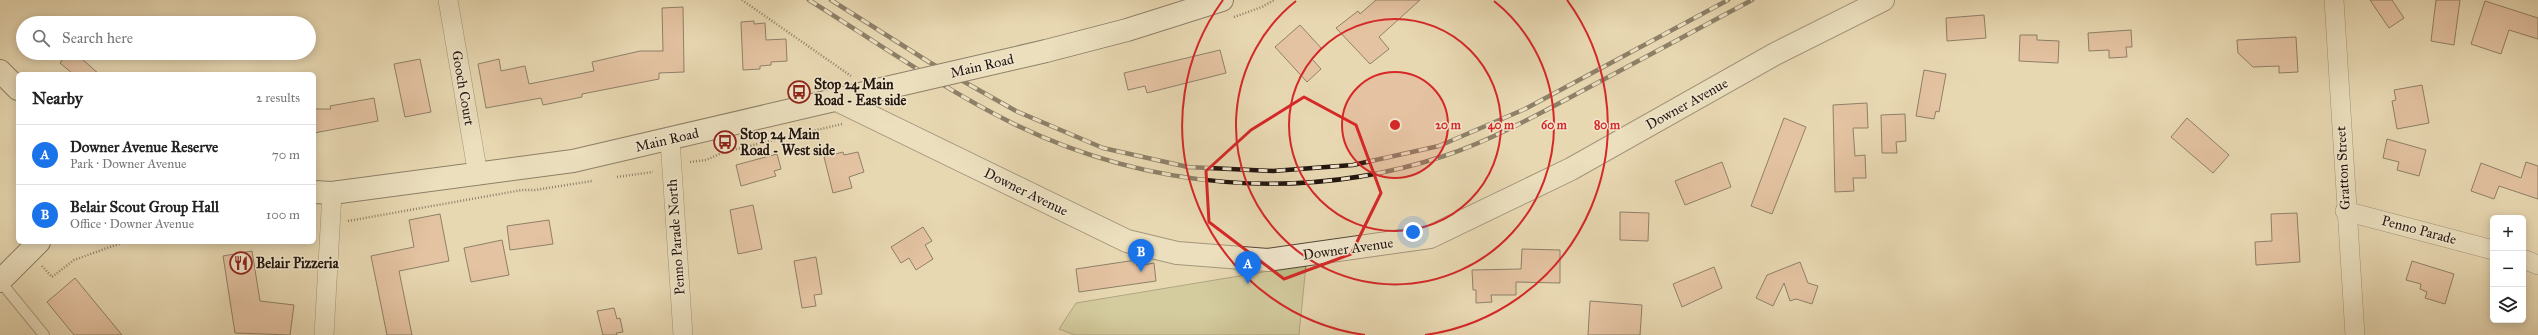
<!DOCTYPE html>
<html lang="en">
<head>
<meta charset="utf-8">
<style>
	:root { --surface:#fff; --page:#f2f2f2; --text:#222; --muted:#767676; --line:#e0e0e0; --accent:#1a73e8 }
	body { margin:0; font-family:"IM FELL Great Primer",serif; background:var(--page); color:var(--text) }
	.controls { position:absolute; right:12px; bottom:12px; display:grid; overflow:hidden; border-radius:6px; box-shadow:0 2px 10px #0003 }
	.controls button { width:36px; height:36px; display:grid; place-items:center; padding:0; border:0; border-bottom:1px solid var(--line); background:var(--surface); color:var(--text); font:20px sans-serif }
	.you { position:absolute; left:1413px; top:232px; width:14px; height:14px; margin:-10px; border:3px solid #fff; border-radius:50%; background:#1a73e8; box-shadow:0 0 0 6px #1a73e833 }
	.badge { display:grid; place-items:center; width:26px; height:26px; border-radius:50%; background:var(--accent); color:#fff; font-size:13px; font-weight:700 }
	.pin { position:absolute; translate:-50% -33px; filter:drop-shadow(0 1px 2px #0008) }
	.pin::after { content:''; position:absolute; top:21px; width:14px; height:12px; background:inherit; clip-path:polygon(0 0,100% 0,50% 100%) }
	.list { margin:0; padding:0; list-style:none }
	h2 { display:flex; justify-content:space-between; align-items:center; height:52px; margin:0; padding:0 16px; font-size:17px }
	h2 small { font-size:13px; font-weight:400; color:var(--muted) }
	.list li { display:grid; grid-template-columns:26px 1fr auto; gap:12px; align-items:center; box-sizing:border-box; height:60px; padding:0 16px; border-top:1px solid var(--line) }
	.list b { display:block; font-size:15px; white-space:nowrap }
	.list p { margin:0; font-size:13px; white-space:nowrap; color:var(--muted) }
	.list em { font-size:13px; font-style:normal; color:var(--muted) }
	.icon { flex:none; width:22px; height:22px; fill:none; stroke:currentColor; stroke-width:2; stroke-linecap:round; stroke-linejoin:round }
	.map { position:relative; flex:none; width:2538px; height:335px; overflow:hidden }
	.search { position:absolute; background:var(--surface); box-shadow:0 2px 10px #0003; left:16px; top:16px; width:300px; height:44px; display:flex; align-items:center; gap:10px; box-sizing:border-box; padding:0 14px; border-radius:22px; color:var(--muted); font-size:15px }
	.panel { position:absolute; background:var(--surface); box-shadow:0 2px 10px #0003; left:16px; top:72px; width:300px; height:172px; border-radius:6px }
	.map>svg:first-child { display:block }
	.green { fill:#bdbc87; stroke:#70684a }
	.building { fill:#e1a98f; stroke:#22150e }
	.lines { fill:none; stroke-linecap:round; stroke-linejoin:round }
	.service-casing { stroke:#544637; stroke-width:12 }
	.minor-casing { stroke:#544637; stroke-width:20 }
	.tertiary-casing { stroke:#544637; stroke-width:24 }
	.secondary-casing { stroke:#22150e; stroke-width:24 }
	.path { stroke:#22150e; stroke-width:2.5; stroke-dasharray:1 2; stroke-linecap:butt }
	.service { stroke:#f0e6cd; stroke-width:10 }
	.minor { stroke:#f0e6cd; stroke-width:19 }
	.tertiary { stroke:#f0e6cd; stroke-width:22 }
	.secondary { stroke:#f0e6cd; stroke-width:22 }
	.rail-casing { stroke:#22150e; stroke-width:4.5 }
	.rail { stroke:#f0e6cd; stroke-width:3; stroke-dasharray:9; stroke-linecap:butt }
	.secondary-bridge-casing { stroke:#22150e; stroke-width:24; stroke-linecap:butt }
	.secondary-bridge { stroke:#f0e6cd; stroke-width:22 }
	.marked { fill:none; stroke:#d62828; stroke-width:3; stroke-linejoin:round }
	.ring { fill:none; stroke:#d62828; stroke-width:2 }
	.labels { text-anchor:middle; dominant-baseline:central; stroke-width:3; stroke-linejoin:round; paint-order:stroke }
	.street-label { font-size:14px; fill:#22150e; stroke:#f0e6cd }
	.poi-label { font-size:14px; font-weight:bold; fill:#22150e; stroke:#f0e6cd; text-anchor:start }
	.centre { fill:#d62828; stroke:#f0e6cd; stroke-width:2 }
	.ring-label { font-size:12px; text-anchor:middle; font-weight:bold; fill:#d62828; stroke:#f0e6cd; stroke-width:3; stroke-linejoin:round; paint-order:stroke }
</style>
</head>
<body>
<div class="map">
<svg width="2538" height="335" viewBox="0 0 2538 335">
	<rect width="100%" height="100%" fill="#e8d8b2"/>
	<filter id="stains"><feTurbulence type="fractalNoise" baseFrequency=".005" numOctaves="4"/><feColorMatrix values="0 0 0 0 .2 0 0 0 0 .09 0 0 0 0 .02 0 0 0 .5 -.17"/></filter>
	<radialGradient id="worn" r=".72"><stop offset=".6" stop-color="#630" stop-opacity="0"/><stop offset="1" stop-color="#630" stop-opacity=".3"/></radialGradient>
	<polygon class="green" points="1306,265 1299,335 1075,335 1059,329 1076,303"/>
	<g class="building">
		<polygon points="1376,0 1420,0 1379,37 1389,49 1370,64 1336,28 1358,11 1360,14"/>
		<polygon points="2370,0 2392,0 2404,18 2389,28"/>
		<polygon points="2436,0 2460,0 2454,45 2431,41"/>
		<polygon points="2485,1 2538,18 2538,39 2509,30 2501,54 2471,44"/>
		<polygon points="683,7 684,72 659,73 659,79 582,94 582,97 543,105 541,98 486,108 478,64 499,59 501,71 525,66 529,84 594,71 592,62 640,51 663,51 662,8"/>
		<polygon points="1984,15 1986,38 1947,41 1946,18"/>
		<polygon points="754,21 754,24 765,23 766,40 786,39 787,61 771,62 771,65 760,66 760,69 743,70 741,22"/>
		<polygon points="1300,25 1322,49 1312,59 1321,69 1307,82 1275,47"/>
		<polygon points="2131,30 2132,47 2126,47 2127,57 2109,58 2109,50 2089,51 2088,33"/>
		<polygon points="2020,35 2037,35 2037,40 2059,41 2058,63 2019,61"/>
		<polygon points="2296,37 2298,72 2279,73 2279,66 2253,67 2238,53 2237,40"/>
		<polygon points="1220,50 1226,73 1147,93 1145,86 1128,90 1124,73"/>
		<polygon points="68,53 88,53 82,59 99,74 73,74 60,63"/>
		<polygon points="420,59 431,112 405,117 394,64"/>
		<polygon points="1924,70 1946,74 1939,112 1936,111 1934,119 1916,116"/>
		<polygon points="2422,85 2429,123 2397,129 2392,101 2396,100 2394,90"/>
		<polygon points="374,98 378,121 314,133 314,109 331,109 330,106"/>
		<polygon points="1867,103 1868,128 1853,128 1855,156 1865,155 1866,178 1853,178 1854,191 1835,192 1833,105"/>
		<polygon points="1905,114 1906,141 1896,142 1897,153 1882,153 1881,115"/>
		<polygon points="1784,118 1806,127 1772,214 1751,206"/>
		<polygon points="2187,118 2229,155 2213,173 2171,137"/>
		<polygon points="2387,139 2426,150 2419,176 2397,170 2399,162 2383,158"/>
		<polygon points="843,152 844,155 858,152 864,172 849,177 852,188 833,193 824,157"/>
		<polygon points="777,154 781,169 774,171 776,176 741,186 736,165"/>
		<polygon points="1722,162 1731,187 1685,205 1675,181"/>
		<polygon points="2526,162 2538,166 2538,199 2499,186 2494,199 2471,191 2481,163 2521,178"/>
		<polygon points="753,205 762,249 738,254 730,210"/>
		<polygon points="1620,212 1649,213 1648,241 1620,240"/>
		<polygon points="2297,213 2300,262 2256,265 2255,242 2272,241 2271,214"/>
		<polygon points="440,214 449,261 399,271 412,335 387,335 371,256 414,247 409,220"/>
		<polygon points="549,220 553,244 510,250 507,226"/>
		<polygon points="923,227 932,241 925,245 933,259 916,270 909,258 901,263 891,247"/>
		<polygon points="502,240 509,275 471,282 464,248"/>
		<polygon points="1522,249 1560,250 1560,283 1516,282 1516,295 1491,295 1492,302 1476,303 1476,290 1473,290 1472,270 1521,269"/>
		<polygon points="252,251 260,301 294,305 290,335 235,333 223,256"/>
		<polygon points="816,257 822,294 814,295 816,306 802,308 794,261"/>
		<polygon points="1136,260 1137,266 1154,263 1156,281 1079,292 1076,269"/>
		<polygon points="2412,261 2454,274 2445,304 2425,298 2427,292 2420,289 2421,284 2406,280"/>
		<polygon points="1800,262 1808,283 1818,286 1812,304 1796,299 1790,301 1784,283 1773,306 1756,298 1767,275"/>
		<polygon points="1714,267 1722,288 1682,307 1673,284"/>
		<polygon points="75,278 122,335 74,335 47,302"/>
		<polygon points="1590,301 1642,305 1640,335 1588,335"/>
		<polygon points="614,308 617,319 620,318 623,332 616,333 617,335 603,335 597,311"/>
	</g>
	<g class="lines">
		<g class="service-casing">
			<polyline id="service" points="0,281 44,335"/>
		</g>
		<g class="minor-casing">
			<g id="minor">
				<polyline points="448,0 478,175"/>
				<polyline points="2334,0 2355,335"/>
				<polyline points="670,140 683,335"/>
				<polyline points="2345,211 2493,250"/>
				<polyline points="2523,259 2538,265"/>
				<polyline points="324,335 332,193"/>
			</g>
		</g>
		<g class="tertiary-casing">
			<polyline id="tertiary" points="837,100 1127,241 1177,253 1268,260 1430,237 1571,169 1775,54 1883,0"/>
		</g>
		<g class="secondary-casing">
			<g id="secondary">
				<polyline points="1046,51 1127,30 1222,0"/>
				<polyline points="0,71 18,89"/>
				<polyline points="314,192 332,193 573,161 873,91"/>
				<polyline points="0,281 39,242"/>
			</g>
		</g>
		<g class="path">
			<polyline points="742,0 851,76"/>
			<polyline points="1234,17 1262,7 1274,0"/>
			<polyline points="690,162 706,160 724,152 842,124"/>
			<polyline points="617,177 653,172"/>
			<polyline points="348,221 522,190 535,190 592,181"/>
			<polyline points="42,266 52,277 74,260 124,242"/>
		</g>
		<use href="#service" class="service"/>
		<use href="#minor" class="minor"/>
		<use href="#tertiary" class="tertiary"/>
		<use href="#secondary" class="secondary"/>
		<g class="rail-casing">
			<g id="rail">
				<path d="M809,0C876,42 942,88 1012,123C1147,189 1301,203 1444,156C1490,141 1541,113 1584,90C1640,60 1696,30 1752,0"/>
				<polyline points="831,0 929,62 1016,111 1103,148 1188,167 1273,171 1353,165 1439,146 1525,109 1728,0"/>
			</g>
		</g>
		<use href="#rail" class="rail"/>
		<g class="secondary-bridge-casing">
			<polyline id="secondary-bridge" points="873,91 1046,51"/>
		</g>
		<use href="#secondary-bridge" class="secondary-bridge"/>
	</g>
	<path d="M0 0H2538V335H0ZM1304,97L1356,125L1381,193L1351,254L1284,279L1209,222L1206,171L1251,130Z" fill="#e8d8b2" fill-opacity=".55" fill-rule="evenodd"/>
	<path class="marked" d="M1304,97L1356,125L1381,193L1351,254L1284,279L1209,222L1206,171L1251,130Z"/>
	<circle cx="1395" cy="125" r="53" fill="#d62828" fill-opacity=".12"/>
	<g class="ring">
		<circle cx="1395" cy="125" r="53"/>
		<circle cx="1395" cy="125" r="106"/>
		<path d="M1494 1A159 159 0 1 1 1296 1"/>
		<path d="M1365 335A212 212 0 0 1 1223 0M1567 0A212 212 0 0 1 1425 335"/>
	</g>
	<defs>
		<g id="bus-ring" transform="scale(1.15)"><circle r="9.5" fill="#f0e6cd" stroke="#8f2418" stroke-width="1.5"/><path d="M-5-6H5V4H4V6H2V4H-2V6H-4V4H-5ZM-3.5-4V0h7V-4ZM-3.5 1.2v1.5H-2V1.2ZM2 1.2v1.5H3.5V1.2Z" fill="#8f2418"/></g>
		<g id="restaurant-ring" transform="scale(1.15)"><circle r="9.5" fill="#f0e6cd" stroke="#8f2418" stroke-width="1.5"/><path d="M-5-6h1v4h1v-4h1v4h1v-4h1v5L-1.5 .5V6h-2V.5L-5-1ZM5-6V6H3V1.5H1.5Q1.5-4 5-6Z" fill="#8f2418"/></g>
	</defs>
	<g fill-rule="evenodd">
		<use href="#bus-ring" x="799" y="92"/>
		<use href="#bus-ring" x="725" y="142"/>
		<use href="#restaurant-ring" x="241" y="263"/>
	</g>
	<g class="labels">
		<g class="street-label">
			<text transform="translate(982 66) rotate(-13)">Main Road</text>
			<text transform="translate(463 88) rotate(80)">Gooch Court</text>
			<text transform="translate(1687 104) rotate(-29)">Downer Avenue</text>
			<text transform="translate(667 140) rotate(-13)">Main Road</text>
			<text transform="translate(2343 168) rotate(-93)">Gratton Street</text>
			<text transform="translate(1026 192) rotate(26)">Downer Avenue</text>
			<text transform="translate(2419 230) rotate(15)">Penno Parade</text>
			<text transform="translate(676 237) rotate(-94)">Penno Parade North</text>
			<text transform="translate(1348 249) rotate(-8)">Downer Avenue</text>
		</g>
		<g class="poi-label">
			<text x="814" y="84">Stop 24 Main<tspan x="814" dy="16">Road - East side</tspan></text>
			<text x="740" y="134">Stop 24 Main<tspan x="740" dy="16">Road - West side</tspan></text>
			<text x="256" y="263">Belair Pizzeria</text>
		</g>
	</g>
	<circle cx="1395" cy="125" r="6" class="centre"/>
	<g class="ring-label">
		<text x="1448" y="129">20 m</text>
		<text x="1501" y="129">40 m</text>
		<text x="1554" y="129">60 m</text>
		<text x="1607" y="129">80 m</text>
	</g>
	<rect width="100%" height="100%" filter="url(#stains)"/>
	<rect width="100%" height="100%" fill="url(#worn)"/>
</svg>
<div class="controls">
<button>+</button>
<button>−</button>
<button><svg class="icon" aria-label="layers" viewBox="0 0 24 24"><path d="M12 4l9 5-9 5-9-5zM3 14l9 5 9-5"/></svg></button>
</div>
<div class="you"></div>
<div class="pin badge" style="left:1248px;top:284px">A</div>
<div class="pin badge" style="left:1141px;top:272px">B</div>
<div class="search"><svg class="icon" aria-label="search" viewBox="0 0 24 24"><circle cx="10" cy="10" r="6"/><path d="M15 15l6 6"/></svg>Search here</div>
<section class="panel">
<h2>Nearby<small>2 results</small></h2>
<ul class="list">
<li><span class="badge">A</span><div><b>Downer Avenue Reserve</b><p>Park · Downer Avenue</p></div><em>70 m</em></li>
<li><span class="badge">B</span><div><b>Belair Scout Group Hall</b><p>Office · Downer Avenue</p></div><em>100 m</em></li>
</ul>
</section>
</div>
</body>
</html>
